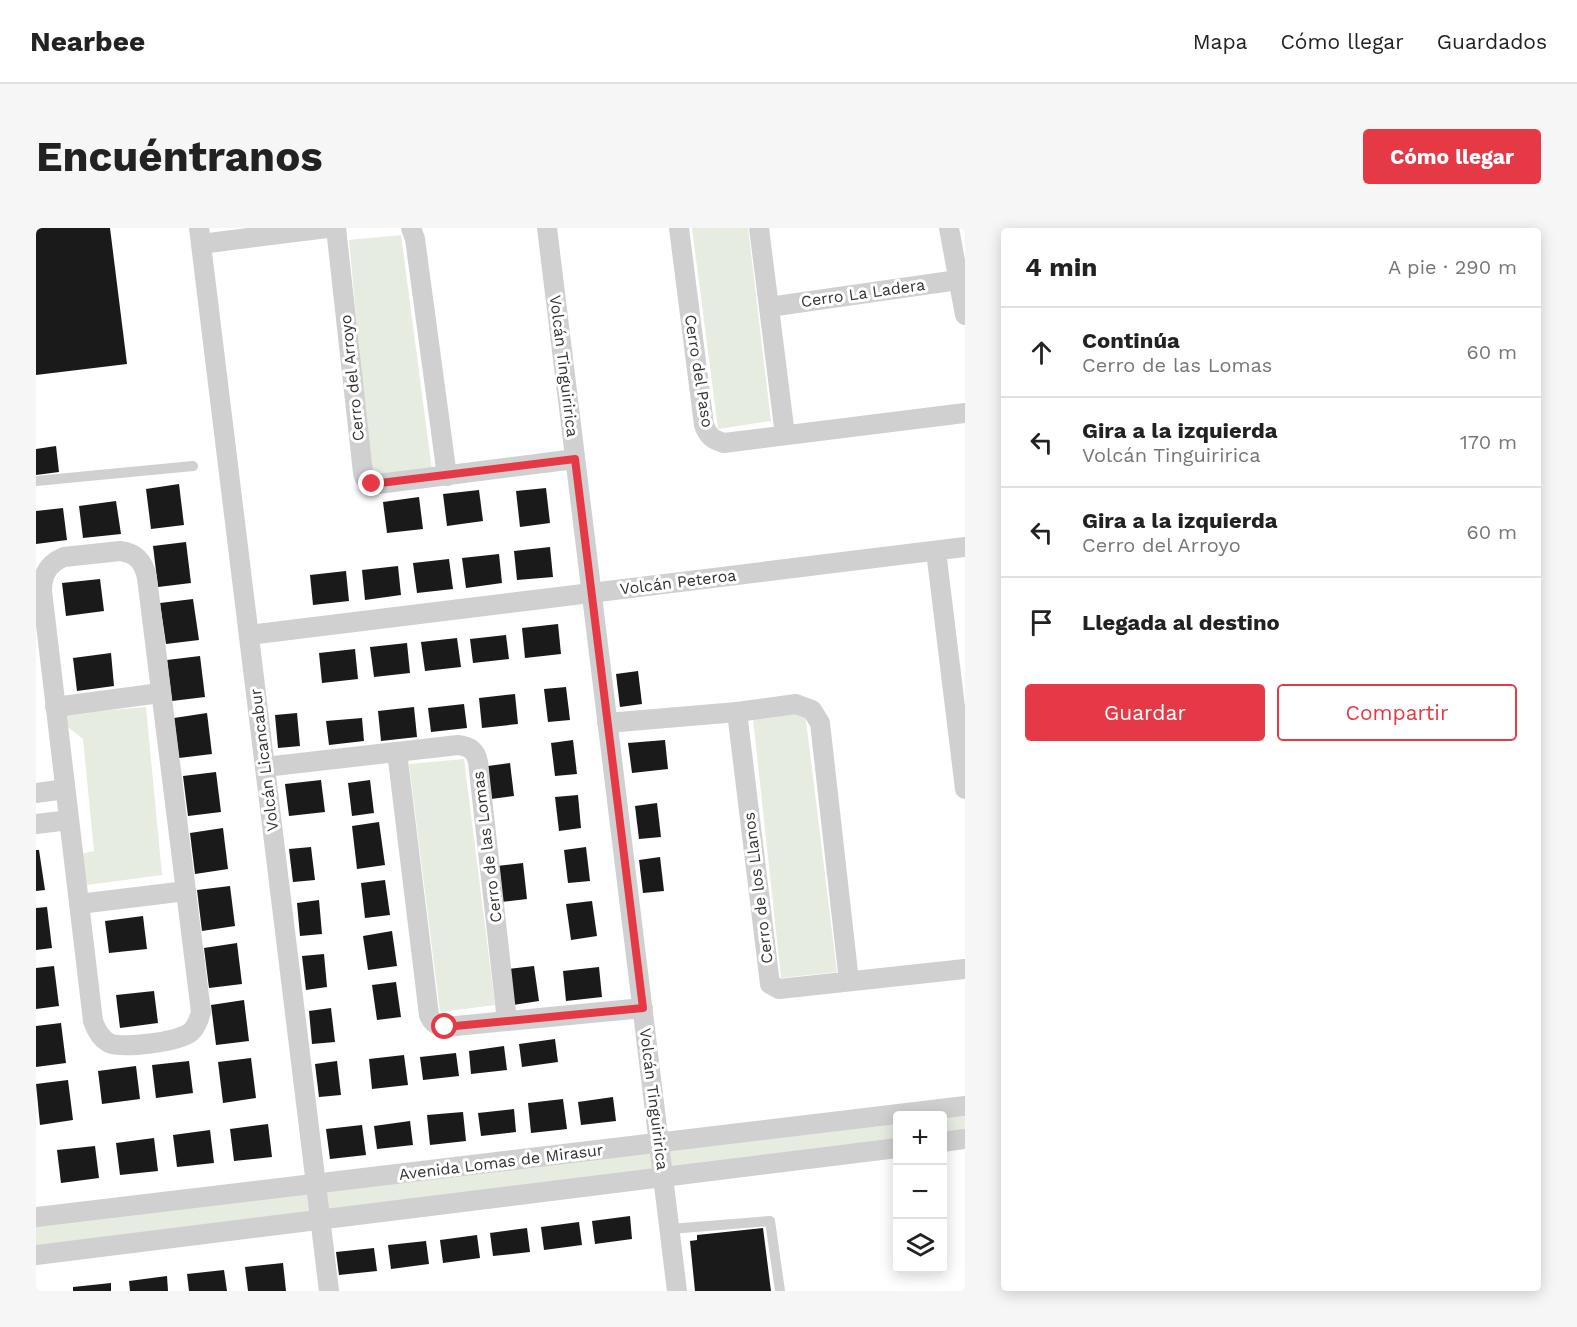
<!DOCTYPE html>
<html lang="es">
<head>
<meta charset="utf-8">
<style>
	:root { --surface:#fff; --page:#f6f6f6; --text:#222; --muted:#767676; --line:#e0e0e0; --accent:#e63946 }
	body { margin:0; font-family:"Work Sans",sans-serif; background:var(--page); color:var(--text) }
	.controls { position:absolute; right:18px; bottom:18px; display:grid; overflow:hidden; border-radius:6px; box-shadow:0 3px 15px #0003 }
	.controls button { width:54px; height:54px; display:grid; place-items:center; padding:0; border:0; border-bottom:2px solid var(--line); background:var(--surface); color:var(--text); font:30px sans-serif }
	.stop { position:absolute; width:18px; height:18px; margin:-14px; border:4px solid #e63946; border-radius:50%; background:#fff }
	.stop.end { background:#e63946; border-color:#fff; box-shadow:0 2px 6px #0008 }
	.list { margin:0; padding:0; list-style:none }
	h2 { display:flex; justify-content:space-between; align-items:center; height:78px; margin:0; padding:0 24px; font-size:26px }
	h2 small { font-size:20px; font-weight:400; color:var(--muted) }
	.list li { display:grid; grid-template-columns:39px 1fr auto; gap:18px; align-items:center; box-sizing:border-box; height:90px; padding:0 24px; border-top:2px solid var(--line) }
	.list b { display:block; font-size:22px; white-space:nowrap }
	.list p { margin:0; font-size:20px; white-space:nowrap; color:var(--muted) }
	.list em { font-size:20px; font-style:normal; color:var(--muted) }
	.actions { display:flex; gap:12px; padding:18px 24px }
	.actions a { flex:1; padding:14px 0; border:2px solid var(--accent); border-radius:6px; text-align:center; font-size:21px; color:var(--accent) }
	.actions .main { background:var(--accent); color:#fff }
	.icon { flex:none; width:33px; height:33px; fill:none; stroke:currentColor; stroke-width:2; stroke-linecap:round; stroke-linejoin:round }
	.map { position:relative; flex:none; width:929px; height:1063px; overflow:hidden; border-radius:6px }
	header { display:flex; align-items:center; gap:36px; box-sizing:border-box; height:84px; padding:0 30px; background:var(--surface); border-bottom:2px solid var(--line) }
	header strong { font-size:28px }
	nav { display:flex; gap:33px; margin-inline-start:auto; font-size:21px }
	.intro { display:flex; align-items:center; justify-content:space-between; box-sizing:border-box; height:144px; padding:0 36px }
	h1 { margin:0; font-size:42px }
	.button { padding:15px 27px; border-radius:6px; background:var(--accent); color:#fff; font-size:21px; font-weight:700 }
	main { display:flex; gap:36px; padding:0 36px }
	aside { flex:1; background:var(--surface); border-radius:6px; box-shadow:0 3px 15px #0003 }
	.map>svg:first-child { display:block }
	.green { fill:#e6ecdf }
	.building { fill:#1a1a1a }
	.lines { fill:none; stroke-linecap:round; stroke-linejoin:round }
	.service { stroke:#d0d0d0; stroke-width:10 }
	.minor { stroke:#d0d0d0; stroke-width:20 }
	.route { stroke:#e63946; stroke-width:8 }
	.labels { text-anchor:middle; dominant-baseline:central; stroke-width:6; stroke-linejoin:round; paint-order:stroke }
	.street-label { font-size:16px; fill:#333; stroke:#fff }
</style>
</head>
<body>
<header>
<strong>Nearbee</strong>
<nav><a>Mapa</a><a>Cómo llegar</a><a>Guardados</a></nav>
</header>
<div class="intro"><h1>Encuéntranos</h1><a class="button">Cómo llegar</a></div>
<main>
<div class="map">
<svg width="929" height="1063" viewBox="0 0 929 1063">
	<rect width="100%" height="100%" fill="#fff"/>
	<g class="green">
		<polygon points="656,0 712,0 735,193 682,201"/>
		<polygon points="365,7 396,242 335,249 313,12"/>
		<polygon points="110,479 126,647 51,657 45,626 58,623 47,511 28,496 31,487 40,485"/>
		<polygon points="769,484 801,744 745,750 717,490"/>
		<polygon points="428,531 459,777 404,784 373,536"/>
		<polygon points="929,888 929,902 907,904 906,891"/>
		<polygon points="861,896 861,910 0,1018 0,998"/>
	</g>
	<g class="building">
		<polygon points="0,0 74,0 91,136 0,147"/>
		<polygon points="20,218 23,244 0,247 0,221"/>
		<polygon points="143,256 148,297 115,301 110,261"/>
		<polygon points="510,260 514,295 484,299 480,263"/>
		<polygon points="443,262 447,293 411,298 407,266"/>
		<polygon points="383,269 387,301 351,305 347,274"/>
		<polygon points="80,273 85,306 47,310 43,278"/>
		<polygon points="27,280 31,312 0,316 0,283"/>
		<polygon points="150,314 155,355 122,359 117,318"/>
		<polygon points="514,319 517,349 481,352 478,323"/>
		<polygon points="463,326 466,355 430,360 426,330"/>
		<polygon points="413,331 417,361 381,365 377,335"/>
		<polygon points="362,338 365,367 329,372 326,342"/>
		<polygon points="310,343 313,373 277,377 274,347"/>
		<polygon points="64,351 68,383 30,388 26,355"/>
		<polygon points="157,371 163,412 130,416 124,375"/>
		<polygon points="522,396 525,426 489,430 486,400"/>
		<polygon points="470,407 473,431 437,435 434,411"/>
		<polygon points="421,410 425,439 389,443 385,414"/>
		<polygon points="371,415 374,445 338,449 334,419"/>
		<polygon points="319,421 322,451 286,455 283,425"/>
		<polygon points="75,425 78,458 41,463 37,430"/>
		<polygon points="164,428 169,469 136,473 131,432"/>
		<polygon points="602,443 606,476 584,479 580,446"/>
		<polygon points="530,459 534,492 512,494 508,461"/>
		<polygon points="479,466 482,496 446,500 443,470"/>
		<polygon points="428,476 431,500 395,504 392,480"/>
		<polygon points="378,479 381,509 345,513 342,483"/>
		<polygon points="171,485 176,526 143,530 138,490"/>
		<polygon points="261,485 264,518 242,520 239,487"/>
		<polygon points="326,490 328,513 293,517 290,493"/>
		<polygon points="537,512 541,546 519,548 515,515"/>
		<polygon points="629,512 632,541 596,545 592,515"/>
		<polygon points="474,535 478,568 455,571 452,538"/>
		<polygon points="180,544 185,584 152,588 147,548"/>
		<polygon points="285,552 289,584 253,588 249,556"/>
		<polygon points="334,552 338,585 316,588 312,555"/>
		<polygon points="542,567 545,600 523,603 519,569"/>
		<polygon points="621,575 625,609 603,611 599,578"/>
		<polygon points="343,594 349,637 321,641 316,598"/>
		<polygon points="187,600 192,641 159,646 154,605"/>
		<polygon points="275,619 279,652 257,654 253,621"/>
		<polygon points="550,619 554,653 532,655 528,622"/>
		<polygon points="0,622 3,622 9,662 0,663"/>
		<polygon points="624,629 628,663 607,665 603,632"/>
		<polygon points="487,635 491,671 465,674 461,638"/>
		<polygon points="349,652 354,687 329,690 325,655"/>
		<polygon points="194,658 199,698 166,703 161,662"/>
		<polygon points="283,672 286,706 264,708 261,675"/>
		<polygon points="556,673 561,708 535,712 530,676"/>
		<polygon points="11,679 16,720 0,722 0,680"/>
		<polygon points="107,688 111,721 73,725 69,693"/>
		<polygon points="356,703 361,738 332,742 327,708"/>
		<polygon points="201,715 206,756 173,760 168,720"/>
		<polygon points="288,726 291,759 270,762 266,728"/>
		<polygon points="18,738 23,778 0,781 0,740"/>
		<polygon points="498,738 503,773 477,777 472,741"/>
		<polygon points="563,739 566,769 530,773 527,743"/>
		<polygon points="360,754 365,789 341,792 336,757"/>
		<polygon points="118,763 122,795 84,800 80,767"/>
		<polygon points="208,772 213,813 180,817 175,777"/>
		<polygon points="295,780 299,814 276,816 273,783"/>
		<polygon points="25,795 30,835 0,839 0,798"/>
		<polygon points="519,811 522,834 486,839 483,816"/>
		<polygon points="468,818 471,842 435,846 433,823"/>
		<polygon points="420,825 423,848 387,852 384,829"/>
		<polygon points="368,827 372,857 336,861 333,831"/>
		<polygon points="215,830 220,870 187,875 182,834"/>
		<polygon points="153,833 157,865 120,870 116,837"/>
		<polygon points="301,833 305,867 283,869 279,836"/>
		<polygon points="100,838 104,871 66,876 62,843"/>
		<polygon points="32,852 37,892 4,897 0,856"/>
		<polygon points="577,869 580,893 545,897 542,874"/>
		<polygon points="527,871 531,901 495,905 492,875"/>
		<polygon points="478,881 480,904 445,908 442,885"/>
		<polygon points="427,884 430,913 394,917 391,887"/>
		<polygon points="374,893 377,917 341,921 338,898"/>
		<polygon points="232,896 236,929 198,933 194,901"/>
		<polygon points="326,897 330,927 294,931 290,901"/>
		<polygon points="174,902 178,935 141,939 137,907"/>
		<polygon points="118,910 122,943 84,947 80,915"/>
		<polygon points="59,918 63,950 25,955 21,922"/>
		<polygon points="594,988 596,1011 559,1016 556,993"/>
		<polygon points="543,994 546,1017 508,1022 505,999"/>
		<polygon points="491,1000 494,1024 457,1028 454,1005"/>
		<polygon points="727,1000 735,1063 659,1063 654,1013 661,1012 661,1007"/>
		<polygon points="441,1007 444,1030 407,1035 404,1012"/>
		<polygon points="390,1013 393,1036 355,1041 352,1017"/>
		<polygon points="338,1020 341,1043 303,1047 300,1024"/>
		<polygon points="247,1035 250,1063 212,1063 209,1039"/>
		<polygon points="188,1042 191,1063 153,1063 151,1046"/>
		<polygon points="131,1048 132,1063 94,1063 93,1053"/>
		<polygon points="75,1055 75,1063 37,1063 37,1059"/>
	</g>
	<g class="lines">
		<g class="service">
			<polyline points="0,253 157,238"/>
			<polyline points="634,1001 734,993 744,1063"/>
		</g>
		<g class="minor">
			<polyline points="163,0 293,1063"/>
			<path d="M300,0L327,245C329,253 334,256 342,256L539,231"/>
			<polyline points="375,0 379,11 411,248"/>
			<polyline points="511,0 641,1063"/>
			<path d="M643,0L668,197C672,208 677,212 688,215L929,185"/>
			<polyline points="723,0 749,207"/>
			<polyline points="913,0 929,87"/>
			<polyline points="165,16 291,0"/>
			<polyline points="733,79 922,52"/>
			<path d="M84,323C100,325 108,334 111,350L165,784C163,792 161,798 155,804C143,814 86,821 73,815C64,810 60,802 57,793L6,363C6,346 13,335 28,329Z"/>
			<polyline points="900,323 929,561"/>
			<polyline points="213,407 929,319"/>
			<polyline points="19,479 124,465"/>
			<polyline points="701,484 734,756 743,761 929,741"/>
			<polyline points="571,495 701,484 760,476 776,482 784,495 813,753"/>
			<path d="M361,524L393,787C396,795 401,798 409,799L607,780"/>
			<path d="M229,539L422,517C433,518 440,523 442,534L471,793"/>
			<polyline points="0,565 29,561"/>
			<polyline points="0,596 33,592"/>
			<polyline points="43,676 150,663"/>
			<polyline points="906,914 929,911"/>
			<polyline points="0,989 929,878"/>
			<polyline points="0,1027 861,920"/>
		</g>
	</g>
	<g class="lines">
		<polyline class="route" points="336,256 539,231 607,780 409,799"/>
	</g>
	<g class="labels">
		<g class="street-label">
			<text transform="translate(827 65) rotate(-8)">Cerro La Ladera</text>
			<text transform="translate(528 138) rotate(83)">Volcán Tinguiririca</text>
			<text transform="translate(663 143) rotate(81)">Cerro del Paso</text>
			<text transform="translate(316 150) rotate(-96)">Cerro del Arroyo</text>
			<text transform="translate(642 354) rotate(-7)">Volcán Peteroa</text>
			<text transform="translate(228 532) rotate(-97)">Volcán Licancabur</text>
			<text transform="translate(451 619) rotate(-97)">Cerro de las Lomas</text>
			<text transform="translate(722 660) rotate(-97)">Cerro de los Llanos</text>
			<text transform="translate(618 871) rotate(83)">Volcán Tinguiririca</text>
			<text transform="translate(465 934) rotate(-7)">Avenida Lomas de Mirasur</text>
		</g>
	</g>
</svg>
<div class="controls">
<button>+</button>
<button>−</button>
<button><svg class="icon" aria-label="layers" viewBox="0 0 24 24"><path d="M12 4l9 5-9 5-9-5zM3 14l9 5 9-5"/></svg></button>
</div>
<div class="stop" style="left:409px;top:799px"></div>
<div class="stop end" style="left:336px;top:256px"></div>
</div>
<aside>
<h2>4 min<small>A pie · 290 m</small></h2>
<ul class="list">
<li><svg class="icon" aria-label="ahead" viewBox="0 0 24 24"><path d="M12 20V5M6 11l6-6 6 6"/></svg><div><b>Continúa</b><p>Cerro de las Lomas</p></div><em>60 m</em></li>
<li><svg class="icon" aria-label="left" viewBox="0 0 24 24"><path d="M17 20v-9H6M10 6l-5 5 5 5"/></svg><div><b>Gira a la izquierda</b><p>Volcán Tinguiririca</p></div><em>170 m</em></li>
<li><svg class="icon" aria-label="left" viewBox="0 0 24 24"><path d="M17 20v-9H6M10 6l-5 5 5 5"/></svg><div><b>Gira a la izquierda</b><p>Cerro del Arroyo</p></div><em>60 m</em></li>
<li><svg class="icon" aria-label="arrive" viewBox="0 0 24 24"><path d="M6 21V4h12l-3 4 3 4H6"/></svg><div><b>Llegada al destino</b></div></li>
</ul>
<div class="actions"><a class="main">Guardar</a><a>Compartir</a></div>
</aside>
</main>
</body>
</html>
